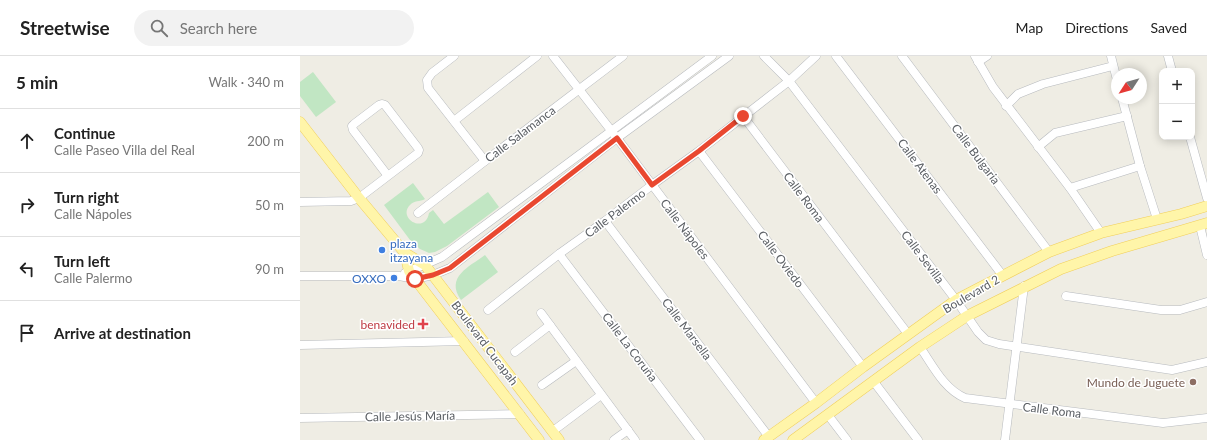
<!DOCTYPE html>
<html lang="en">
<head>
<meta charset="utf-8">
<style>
	:root { --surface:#fff; --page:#f2f2f2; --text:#222; --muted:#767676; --line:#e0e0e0 }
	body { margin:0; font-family:Lato,sans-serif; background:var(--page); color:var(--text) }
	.controls { position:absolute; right:12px; top:12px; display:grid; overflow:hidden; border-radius:8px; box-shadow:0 2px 10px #0003 }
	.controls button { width:36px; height:36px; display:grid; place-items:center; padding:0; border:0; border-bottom:1px solid var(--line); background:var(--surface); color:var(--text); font:20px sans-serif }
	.compass { position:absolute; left:811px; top:12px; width:36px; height:36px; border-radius:50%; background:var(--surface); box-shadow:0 2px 10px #0003; rotate:234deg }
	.stop { position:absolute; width:12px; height:12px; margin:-9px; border:3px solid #e94830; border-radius:50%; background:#fff }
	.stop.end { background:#e94830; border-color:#fff; box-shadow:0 1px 4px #0008 }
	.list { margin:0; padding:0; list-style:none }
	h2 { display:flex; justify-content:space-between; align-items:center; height:52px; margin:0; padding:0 16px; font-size:17px }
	h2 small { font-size:13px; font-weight:400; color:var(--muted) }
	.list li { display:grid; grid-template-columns:26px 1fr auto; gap:12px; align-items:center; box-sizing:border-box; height:64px; padding:0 16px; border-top:1px solid var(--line) }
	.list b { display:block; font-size:15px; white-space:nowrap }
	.list p { margin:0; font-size:13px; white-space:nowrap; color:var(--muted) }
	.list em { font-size:13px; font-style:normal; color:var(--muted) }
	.icon { flex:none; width:22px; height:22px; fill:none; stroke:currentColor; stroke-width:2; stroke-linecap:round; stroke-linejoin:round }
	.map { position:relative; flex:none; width:907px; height:384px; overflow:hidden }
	header { display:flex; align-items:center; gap:24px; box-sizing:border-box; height:56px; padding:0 20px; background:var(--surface); border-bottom:1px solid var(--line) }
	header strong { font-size:19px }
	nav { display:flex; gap:22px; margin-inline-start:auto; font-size:14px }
	.search { width:280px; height:36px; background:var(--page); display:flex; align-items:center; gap:10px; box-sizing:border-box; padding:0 14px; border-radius:22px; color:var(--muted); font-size:15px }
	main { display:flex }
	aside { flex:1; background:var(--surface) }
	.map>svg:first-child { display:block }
	.green { fill:#c1e6c3 }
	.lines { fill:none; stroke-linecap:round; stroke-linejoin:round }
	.minor-casing { stroke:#b7babe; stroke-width:9 }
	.major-casing { stroke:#f1cf5b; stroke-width:11 }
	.minor { stroke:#fff; stroke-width:8 }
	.major { stroke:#fff5a9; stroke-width:10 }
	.route { stroke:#e94830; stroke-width:5 }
	.shop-dot { fill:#3f7fe0; stroke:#fff; stroke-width:1.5 }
	.health-dot { fill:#e0444e; stroke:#fff; stroke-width:1.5 }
	.education-dot { fill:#8d6e63; stroke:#fff; stroke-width:1.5 }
	.labels { text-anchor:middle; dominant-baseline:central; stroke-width:3; stroke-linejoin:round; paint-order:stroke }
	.street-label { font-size:12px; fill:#5c6065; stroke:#fff }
	.shop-label { font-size:12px; fill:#366cbe; stroke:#fff; text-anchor:start }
	.health-label { font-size:12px; fill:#be3a42; stroke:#fff; text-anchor:end }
	.education-label { font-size:12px; fill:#785e54; stroke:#fff; text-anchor:end }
</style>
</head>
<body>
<header>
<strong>Streetwise</strong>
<div class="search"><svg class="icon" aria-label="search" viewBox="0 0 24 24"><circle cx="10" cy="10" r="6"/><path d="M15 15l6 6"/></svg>Search here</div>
<nav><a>Map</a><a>Directions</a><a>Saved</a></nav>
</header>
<main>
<aside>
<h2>5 min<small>Walk · 340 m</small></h2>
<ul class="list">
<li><svg class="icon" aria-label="ahead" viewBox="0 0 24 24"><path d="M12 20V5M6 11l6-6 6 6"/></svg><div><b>Continue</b><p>Calle Paseo Villa del Real</p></div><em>200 m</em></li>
<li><svg class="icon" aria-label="right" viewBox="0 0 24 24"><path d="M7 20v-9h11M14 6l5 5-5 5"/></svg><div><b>Turn right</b><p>Calle Nápoles</p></div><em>50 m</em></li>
<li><svg class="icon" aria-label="left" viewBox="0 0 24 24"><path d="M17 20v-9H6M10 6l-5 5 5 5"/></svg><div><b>Turn left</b><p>Calle Palermo</p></div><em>90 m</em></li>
<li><svg class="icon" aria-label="arrive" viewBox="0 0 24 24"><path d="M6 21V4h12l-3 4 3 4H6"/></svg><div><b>Arrive at destination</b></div></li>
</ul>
</aside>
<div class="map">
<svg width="907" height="384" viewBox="0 0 907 384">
	<rect width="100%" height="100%" fill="#efede4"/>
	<g class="green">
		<polygon points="13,16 36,46 16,61 0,40 0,26"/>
		<path d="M113,127L125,143C120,146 114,144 110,149C97,162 125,179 129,157L133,154L144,168L188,136L199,151L147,190L135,196L129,197L120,193L110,184L84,149Z"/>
		<path d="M185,199L198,216L161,244C145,221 169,211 185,199Z"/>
	</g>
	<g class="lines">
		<g class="minor-casing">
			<g id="minor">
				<polyline points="154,0 132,17 127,24 128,32 185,105"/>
				<polyline points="253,0 317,82 516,347"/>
				<polyline points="464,0 489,25 656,244 678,276 686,284 699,288 872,314 907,306"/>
				<polyline points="536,0 703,220"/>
				<polyline points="602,0 749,196"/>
				<polyline points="675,0 693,31 770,132 801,177"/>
				<polyline points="811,0 817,24"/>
				<polyline points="868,0 872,15"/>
				<polyline points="678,6 687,0"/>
				<polyline points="822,42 840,110 857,163"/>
				<polyline points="706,50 718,38 743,28 813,10"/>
				<polyline points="443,60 608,278"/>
				<polyline points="154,65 237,0"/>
				<polyline points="890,81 907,142"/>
				<polyline points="738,91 755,77 827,60"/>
				<polyline points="399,95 563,311"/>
				<polyline points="770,132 840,110"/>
				<polyline points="0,146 51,145 59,142 118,97 119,94 118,92 85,49 82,48 79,49 54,68 52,70 53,74 88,120"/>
				<polyline points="118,157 185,105 323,0"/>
				<polyline points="305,165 469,381"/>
				<polyline points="900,170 907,199"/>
				<polyline points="259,198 400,384"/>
				<polyline points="105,217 142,201 412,0"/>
				<polyline points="0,220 99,220 115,223 133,219 150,212 317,82 429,0"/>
				<polyline points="766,240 861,254 880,254 907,246"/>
				<polyline points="188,254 259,198 305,165 352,129 399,95 489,25 516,0"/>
				<polyline points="241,257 335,384"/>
				<polyline points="0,289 164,285"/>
				<path d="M620,291C633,310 644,333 665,342L863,367L907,362"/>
				<polyline points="215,296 250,269"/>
				<polyline points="574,326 618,384"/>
				<polyline points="242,329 276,305"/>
				<polyline points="528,359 547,384"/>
				<polyline points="0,362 220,358"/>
				<polyline points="253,375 301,339"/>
				<polyline points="314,384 328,374"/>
				<polyline points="705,384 724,230"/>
			</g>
		</g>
		<g class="major-casing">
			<g id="major">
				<polyline points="0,66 59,142 105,197 125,209 259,384"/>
				<polyline points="105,197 109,215 115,223 239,384"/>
				<polyline points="464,384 516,347 563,311 656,244 681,231 749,196 801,177 881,158 907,150"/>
				<polyline points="493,384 620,291 667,260 761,213 812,195 907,167"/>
			</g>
		</g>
		<use href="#minor" class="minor"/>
		<use href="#major" class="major"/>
	</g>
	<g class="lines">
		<polyline class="route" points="115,223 133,219 150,212 317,82 352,129 399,95 443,60"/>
	</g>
	<g class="shop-dot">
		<circle cx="82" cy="194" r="4"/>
		<circle cx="94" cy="222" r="4"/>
	</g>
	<path class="health-dot" d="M121 262h4v4h4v4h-4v4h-4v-4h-4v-4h4z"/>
	<circle class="education-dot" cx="893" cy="326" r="4"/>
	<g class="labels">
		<g class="street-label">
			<text transform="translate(220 78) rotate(-37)">Calle Salamanca</text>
			<text transform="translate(676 98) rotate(53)">Calle Bulgaria</text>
			<text transform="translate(620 110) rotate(53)">Calle Atenas</text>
			<text transform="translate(504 141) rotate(53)">Calle Roma</text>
			<text transform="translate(315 157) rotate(-37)">Calle Palermo</text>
			<text transform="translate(385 173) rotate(53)">Calle Nápoles</text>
			<text transform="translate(623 201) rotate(53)">Calle Sevilla</text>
			<text transform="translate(481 203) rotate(53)">Calle Oviedo</text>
			<text transform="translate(671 238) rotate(-30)">Boulevard 2</text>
			<text transform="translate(387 273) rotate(53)">Calle Marsella</text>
			<text transform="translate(185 287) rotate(53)">Boulevard Cucapah</text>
			<text transform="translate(330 291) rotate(53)">Calle La Coruña</text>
			<text transform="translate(752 354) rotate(7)">Calle Roma</text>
			<text transform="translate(110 360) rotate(-1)">Calle Jesús María</text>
		</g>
		<g class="shop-label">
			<text x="90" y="187">plaza<tspan x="90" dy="14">itzayana</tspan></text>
			<text x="86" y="222" text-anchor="end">OXXO</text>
		</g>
		<g class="health-label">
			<text x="115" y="268">benavided</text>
		</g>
		<g class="education-label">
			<text x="885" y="326">Mundo de Juguete</text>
		</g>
	</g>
</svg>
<div class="controls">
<button>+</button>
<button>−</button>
</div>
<svg class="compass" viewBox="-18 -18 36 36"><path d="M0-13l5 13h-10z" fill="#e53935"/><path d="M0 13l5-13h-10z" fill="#767676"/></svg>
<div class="stop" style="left:115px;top:223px"></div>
<div class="stop end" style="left:443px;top:60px"></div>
</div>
</main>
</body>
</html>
